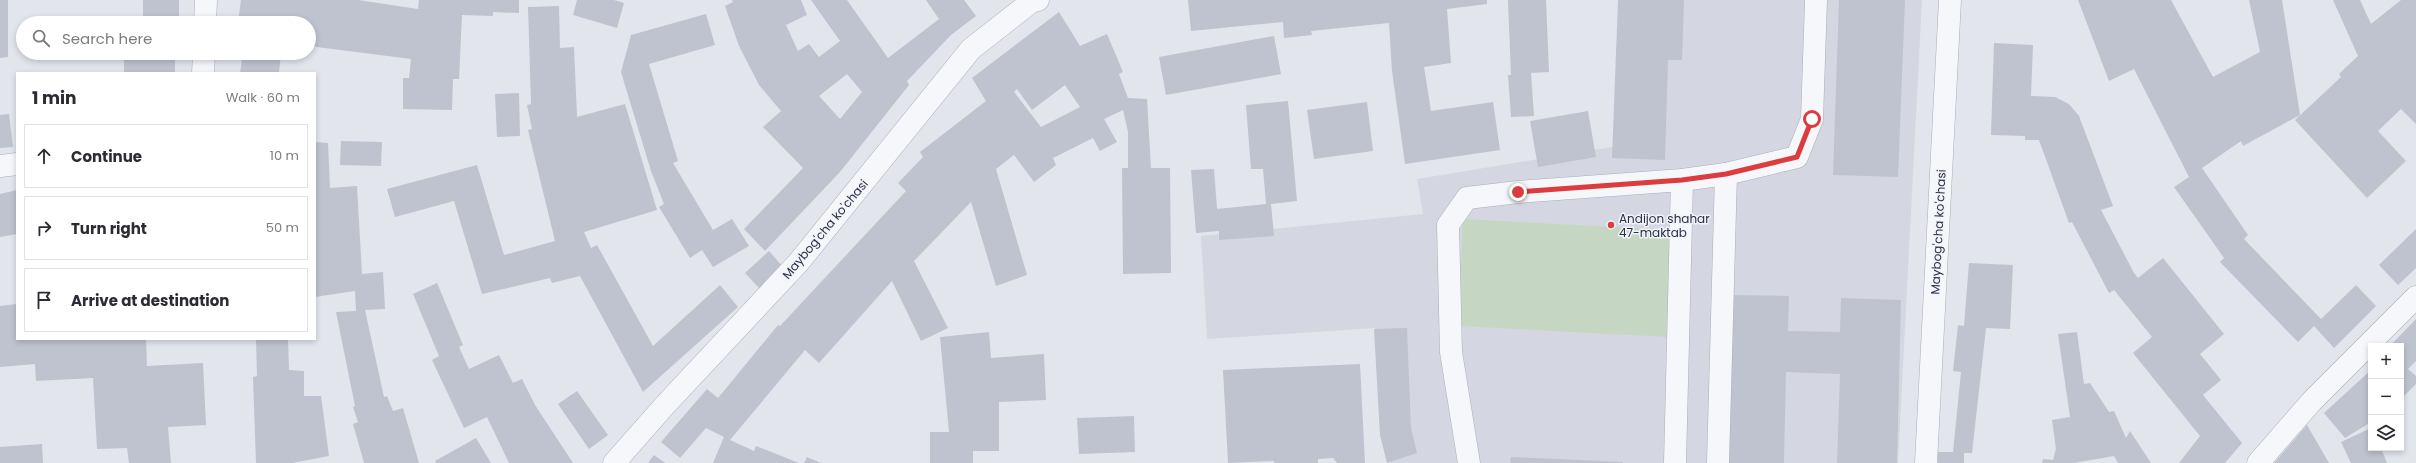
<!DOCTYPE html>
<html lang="en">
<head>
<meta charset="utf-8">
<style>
	:root { --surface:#fff; --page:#f2f2f3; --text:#2b2b33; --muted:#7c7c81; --line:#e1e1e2 }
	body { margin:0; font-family:Poppins,sans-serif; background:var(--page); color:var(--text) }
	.controls { position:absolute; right:12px; bottom:12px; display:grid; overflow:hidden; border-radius:0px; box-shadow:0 2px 6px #0003 }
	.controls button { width:36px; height:36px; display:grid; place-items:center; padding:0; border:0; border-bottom:1px solid var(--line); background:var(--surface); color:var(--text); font:20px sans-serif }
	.stop { position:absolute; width:12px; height:12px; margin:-9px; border:3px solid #dc3c3f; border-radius:50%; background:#fff }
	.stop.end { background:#dc3c3f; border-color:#fff; box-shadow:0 1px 4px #0008 }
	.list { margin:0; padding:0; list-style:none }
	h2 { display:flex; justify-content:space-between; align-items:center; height:52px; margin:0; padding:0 16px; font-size:17px }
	h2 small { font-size:13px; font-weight:400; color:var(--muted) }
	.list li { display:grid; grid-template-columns:26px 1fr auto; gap:12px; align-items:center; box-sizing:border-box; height:64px; margin:0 8px 8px; padding:0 8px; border:1px solid var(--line); border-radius:0px }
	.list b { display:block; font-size:15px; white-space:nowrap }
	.list em { font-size:13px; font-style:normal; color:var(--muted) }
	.icon { flex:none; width:22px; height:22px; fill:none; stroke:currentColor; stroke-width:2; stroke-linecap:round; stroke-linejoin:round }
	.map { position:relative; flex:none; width:2416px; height:463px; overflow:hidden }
	.search { position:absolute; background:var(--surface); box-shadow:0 2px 6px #0003; left:16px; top:16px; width:300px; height:44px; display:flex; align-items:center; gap:10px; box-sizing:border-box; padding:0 14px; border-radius:22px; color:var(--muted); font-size:15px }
	.panel { position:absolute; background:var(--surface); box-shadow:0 2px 6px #0003; left:16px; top:72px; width:300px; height:268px; border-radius:0px }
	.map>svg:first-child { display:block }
	.built { fill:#d4d7e1 }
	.green { fill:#c5d7c3 }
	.building { fill:#bfc3cf; fill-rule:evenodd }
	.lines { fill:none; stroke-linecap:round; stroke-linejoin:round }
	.minor-casing { stroke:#aaaeba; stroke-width:23 }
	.minor { stroke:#f6f7fa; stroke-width:22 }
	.route { stroke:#dc3c3f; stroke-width:5 }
	.poi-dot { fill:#dc3c3f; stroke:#f3f4f9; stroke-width:1.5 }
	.labels { text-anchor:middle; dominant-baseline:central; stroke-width:3; stroke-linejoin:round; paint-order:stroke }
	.poi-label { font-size:12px; fill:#282f46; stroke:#f3f4f9; text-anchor:start }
	.street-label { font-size:12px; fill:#282f46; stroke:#f3f4f9 }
</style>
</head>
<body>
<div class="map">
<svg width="2416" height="463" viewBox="0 0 2416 463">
	<rect width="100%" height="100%" fill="#e2e5ec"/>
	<polygon class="built" points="1622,0 1922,0 1898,463 1391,463 1383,438 1375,328 1207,339 1201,236 1423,214 1417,179 1618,146"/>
	<polygon class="green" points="1463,219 1674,230 1668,337 1458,326"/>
	<g class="building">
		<polygon points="0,0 8,0 8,57 0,58"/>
		<rect x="143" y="0" width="36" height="23"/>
		<polygon points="241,0 358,0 418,9 419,0 519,0 519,13 493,12 493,16 462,15 459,79 453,79 452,110 403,109 403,78 409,78 411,59 309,46 309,23 238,23"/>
		<polygon points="577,0 614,0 624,3 617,28 573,15"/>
		<path d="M732,0H801L807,15L786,25L798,51L809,44L819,57L840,41L811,0H847L888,58L939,19L926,0H964L976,16L951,35L907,81L909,85L840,172L765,251L744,229L803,168L763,127L781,111L759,85L739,46L725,6L733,2ZM847,74L862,92L840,119L819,96Z"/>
		<polygon points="1188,0 1487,0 1487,4 1447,9 1451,63 1424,67 1431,111 1493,102 1500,150 1405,164 1392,71 1389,23 1311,31 1312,35 1284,38 1283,22 1191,31"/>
		<polygon points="1508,0 1546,0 1549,72 1531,73 1534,116 1511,117 1508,75 1511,75"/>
		<polygon points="1618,0 1684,0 1682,60 1668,60 1665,160 1612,158"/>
		<polygon points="1839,0 1905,0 1898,177 1833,175"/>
		<polygon points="2078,0 2171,0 2213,77 2260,52 2249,0 2282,0 2300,115 2243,146 2241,141 2202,168 2248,235 2244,239 2321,319 2356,285 2376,306 2334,348 2314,326 2298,342 2220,262 2224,258 2174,187 2189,177 2134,69 2109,81"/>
		<polygon points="2333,0 2360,0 2371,24 2401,0 2416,0 2416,124 2401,109 2378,131 2406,161 2367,198 2295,120 2341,77 2339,74 2358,56"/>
		<polygon points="559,6 560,48 574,47 577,117 625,104 657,210 584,232 591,248 597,245 653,346 720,285 738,307 643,392 580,276 552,283 550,278 482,294 454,201 395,217 387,189 477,165 504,255 555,241 528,130 532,129 527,105 531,104 528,7"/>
		<path d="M1059,12L1080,46L1107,34L1123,72L1119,74L1128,98L1147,99L1151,168H1170L1171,273L1123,274L1122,168H1128V132L1123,110L1104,119L1117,142L1100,151L1093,138L1053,158L1056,165L1034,182L1014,155L996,169L1027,275L996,286L971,202L914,261L948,328L921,341L892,281L819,363L805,350L730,440L754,451L756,446L799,463H713L724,437L706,428L680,458L661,442L707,389L718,398L778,325L780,326L906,191L898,183L923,157L920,152L986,101L972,78ZM1065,85L1080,107L1041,127L1014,92L1017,89L1032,110Z"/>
		<polygon points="706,14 715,45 649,64 678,161 673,163 713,230 732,219 749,246 713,267 702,250 690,258 659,207 664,204 651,171 621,72 631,35"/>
		<polygon points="1274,36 1281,74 1166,95 1159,57"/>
		<polygon points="1994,43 2033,45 2031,96 2055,97 2069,104 2079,116 2113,206 2101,210 2134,273 2138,278 2163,258 2224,334 2200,354 2221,380 2203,395 2242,443 2225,463 2179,463 2200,436 2133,353 2152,337 2114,290 2109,293 2072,222 2069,223 2039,140 2025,140 2025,136 1991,135"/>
		<rect x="124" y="53" width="51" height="20"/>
		<polygon points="243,53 281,53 279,73 240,73"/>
		<polygon points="519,93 520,136 497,137 495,94"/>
		<polygon points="1288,101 1297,201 1271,204 1274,236 1219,240 1219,231 1196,233 1191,170 1214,169 1217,209 1266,204 1263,169 1251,169 1246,105"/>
		<polygon points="1367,102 1373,151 1314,159 1307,110"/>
		<polygon points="1588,111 1596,157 1538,167 1530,121"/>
		<polygon points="9,114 13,147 0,148 0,115"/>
		<polygon points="341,141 382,142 381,166 340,165"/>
		<polygon points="315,142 328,143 330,188 357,186 362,274 383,272 385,309 365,310 384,397 387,396 393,411 403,408 419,463 364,463 353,424 358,422 353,407 355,406 336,312 356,311 355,291 315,297"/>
		<polygon points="17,190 17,234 0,237 0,194"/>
		<polygon points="2416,229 2416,268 2398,285 2379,265"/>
		<polygon points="769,251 783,267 759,288 745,273"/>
		<polygon points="1969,263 2013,265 2010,329 1986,328 1972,453 1964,453 1964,463 1938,463 1938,452 1953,452 1961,372 1953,371 1958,325 1964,326"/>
		<polygon points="437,283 463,345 459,347 469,369 499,355 513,383 522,379 535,405 573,463 509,463 487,417 464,428 432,360 439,356 413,294"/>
		<polygon points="1729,295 1789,296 1788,331 1840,332 1841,298 1901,300 1897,463 1837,463 1840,374 1786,372 1784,463 1724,463"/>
		<polygon points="17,304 17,339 146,339 147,366 203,363 206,425 168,427 171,463 129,463 127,448 97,449 93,378 36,381 35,364 0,367 0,306"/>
		<polygon points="2416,319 2416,361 2408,369 2416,376 2416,384 2401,399 2401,346 2390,346"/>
		<polygon points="1407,328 1411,428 1417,453 1387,463 1380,435 1374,329"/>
		<polygon points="989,332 991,358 1044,354 1046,400 999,402 999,451 973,451 973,463 930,463 930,432 949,432 940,337"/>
		<polygon points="2077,332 2084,384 2090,383 2109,412 2114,411 2126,438 2130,431 2151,463 2118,463 2114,456 2074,463 2042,463 2043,459 2053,460 2056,449 2052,420 2070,417 2058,334"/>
		<polygon points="256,339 288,339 289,370 304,371 304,396 321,396 329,456 292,463 256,463 253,377 257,376"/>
		<polygon points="1360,364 1365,463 1337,463 1333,458 1318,459 1318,463 1274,463 1274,461 1228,463 1223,370"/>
		<polygon points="2371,370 2371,422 2345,438 2324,413"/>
		<polygon points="577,391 608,435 589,449 558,404"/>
		<polygon points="1134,416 1135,452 1079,454 1077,418"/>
		<polygon points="2307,425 2329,463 2274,463"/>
		<polygon points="2371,428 2371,448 2381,448 2387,463 2351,463 2341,442"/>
		<polygon points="476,438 491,463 436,463 435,461"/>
		<polygon points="42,444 43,463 0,463 0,447"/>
		<polygon points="654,455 665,463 648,463"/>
		<polygon points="807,457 821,463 804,463"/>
		<polygon points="1511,457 1623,462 1623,463 1510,463"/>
	</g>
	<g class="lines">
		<g class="minor-casing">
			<g id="minor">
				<polyline points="205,23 206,0"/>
				<polyline points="203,73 204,53"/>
				<polyline points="0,166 17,164"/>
				<polyline points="614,463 666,404 798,263 971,49 1031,2 1038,0"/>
				<polyline points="1469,463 1451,352 1448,225 1467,198 1518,192 1682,180 1726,174 1797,157 1812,119 1816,0"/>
				<polyline points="1675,463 1682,180"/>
				<polyline points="1718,463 1726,174"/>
				<polyline points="1926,463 1950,0"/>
				<polyline points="2258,463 2312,401 2416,297"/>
			</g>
		</g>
		<use href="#minor" class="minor"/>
	</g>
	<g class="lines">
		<polyline class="route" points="1518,192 1682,180 1726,174 1797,157 1812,119"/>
	</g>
	<circle class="poi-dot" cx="1611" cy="225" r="4"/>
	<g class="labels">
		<g class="poi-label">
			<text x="1619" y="218">Andijon shahar<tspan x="1619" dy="14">47-maktab</tspan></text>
		</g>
		<g class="street-label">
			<text transform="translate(825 229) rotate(-50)">Maybog'cha ko'chasi</text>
			<text transform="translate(1938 232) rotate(-87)">Maybog'cha ko'chasi</text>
		</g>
	</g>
</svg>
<div class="controls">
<button>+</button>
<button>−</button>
<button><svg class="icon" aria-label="layers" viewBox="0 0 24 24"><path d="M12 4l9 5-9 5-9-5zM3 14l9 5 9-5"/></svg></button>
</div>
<div class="stop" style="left:1812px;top:119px"></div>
<div class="stop end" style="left:1518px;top:192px"></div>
<div class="search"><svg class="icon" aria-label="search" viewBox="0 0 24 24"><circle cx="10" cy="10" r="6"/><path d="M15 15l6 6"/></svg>Search here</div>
<section class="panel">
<h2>1 min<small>Walk · 60 m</small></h2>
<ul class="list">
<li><svg class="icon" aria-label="ahead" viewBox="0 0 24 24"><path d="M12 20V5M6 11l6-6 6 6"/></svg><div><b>Continue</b></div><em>10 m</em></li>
<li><svg class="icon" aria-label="right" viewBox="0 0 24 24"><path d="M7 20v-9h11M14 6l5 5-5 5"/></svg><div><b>Turn right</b></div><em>50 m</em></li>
<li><svg class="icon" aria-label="arrive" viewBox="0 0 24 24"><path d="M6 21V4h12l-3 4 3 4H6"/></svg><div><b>Arrive at destination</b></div></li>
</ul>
</section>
</div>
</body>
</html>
